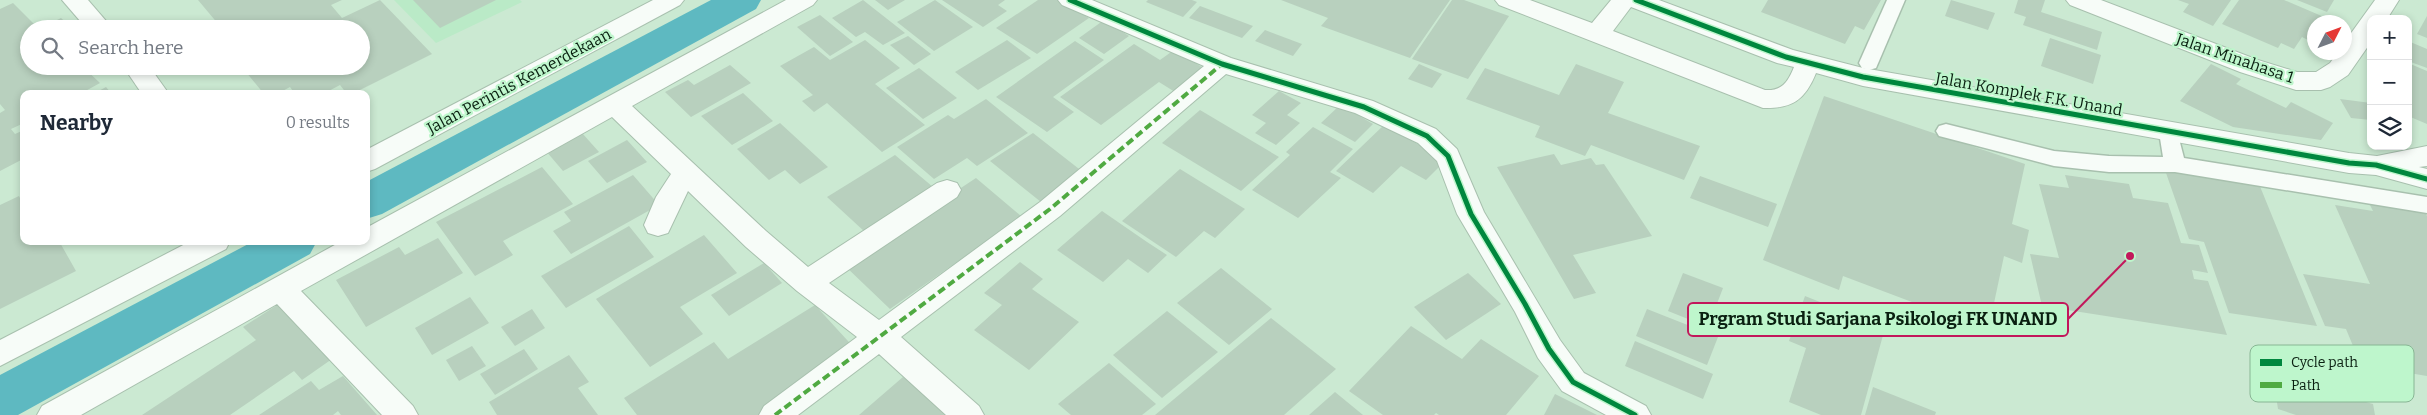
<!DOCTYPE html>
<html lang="en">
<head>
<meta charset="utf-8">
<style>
	:root { --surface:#fff; --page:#f2f2f3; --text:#1f2937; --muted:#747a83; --line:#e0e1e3 }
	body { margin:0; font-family:Bitter,serif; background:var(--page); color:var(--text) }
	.controls { position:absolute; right:15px; top:15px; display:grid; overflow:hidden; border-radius:10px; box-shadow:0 2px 8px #0003 }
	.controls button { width:45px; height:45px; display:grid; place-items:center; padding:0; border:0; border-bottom:1px solid var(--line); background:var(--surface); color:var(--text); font:25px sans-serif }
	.compass { position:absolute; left:2307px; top:15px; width:45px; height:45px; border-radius:50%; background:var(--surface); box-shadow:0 2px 8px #0003; rotate:48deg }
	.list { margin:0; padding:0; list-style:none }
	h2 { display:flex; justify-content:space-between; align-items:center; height:65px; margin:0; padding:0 20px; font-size:21px }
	h2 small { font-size:16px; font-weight:400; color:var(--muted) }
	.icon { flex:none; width:28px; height:28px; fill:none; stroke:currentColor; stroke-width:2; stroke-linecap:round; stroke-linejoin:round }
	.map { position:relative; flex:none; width:2427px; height:415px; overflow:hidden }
	.search { position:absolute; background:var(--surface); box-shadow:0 2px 8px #0003; left:20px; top:20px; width:350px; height:55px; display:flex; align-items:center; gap:12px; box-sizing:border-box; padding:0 18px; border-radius:28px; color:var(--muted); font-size:19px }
	.panel { position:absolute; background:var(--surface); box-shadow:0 2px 8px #0003; left:20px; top:90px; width:350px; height:155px; border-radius:10px }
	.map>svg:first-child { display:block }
	.built { fill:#baeac7 }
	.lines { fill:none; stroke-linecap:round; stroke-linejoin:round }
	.canal { fill:#5eb9c1; fill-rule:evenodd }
	.building { fill:#b8d0be }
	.lane-casing { stroke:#a8c0ae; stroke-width:3 }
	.street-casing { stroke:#a8c0ae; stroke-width:2 }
	.secondary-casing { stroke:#a8c0ae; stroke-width:2 }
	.lane { fill:#f7fcf8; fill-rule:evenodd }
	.street { fill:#f7fcf8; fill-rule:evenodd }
	.secondary { fill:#f7fcf8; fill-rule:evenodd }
	.quiet { stroke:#50aa42; stroke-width:4; stroke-dasharray:8 4; stroke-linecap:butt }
	.cycleway-casing { stroke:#bef6cc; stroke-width:8 }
	.cycleway { stroke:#00873e; stroke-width:5 }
	.labels { text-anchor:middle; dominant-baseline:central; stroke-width:4.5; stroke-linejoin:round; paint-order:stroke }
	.street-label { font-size:16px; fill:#0a2011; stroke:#bef6cc }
	.key { fill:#bef6cc; stroke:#88b694; stroke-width:1 }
	.key-label { font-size:14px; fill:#0a2011 }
	.leader { fill:none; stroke:#c2185b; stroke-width:2 }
	.callout-dot { fill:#c2185b; stroke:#bef6cc; stroke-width:2 }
	.callout { fill:#bef6cc; stroke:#c2185b; stroke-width:2 }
	.callout-label { font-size:18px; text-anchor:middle; font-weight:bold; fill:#0a2011 }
</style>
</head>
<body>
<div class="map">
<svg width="2427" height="415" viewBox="0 0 2427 415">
	<rect width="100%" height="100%" fill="#cbe9d2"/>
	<polygon class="built" points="394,0 520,0 522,2 436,43"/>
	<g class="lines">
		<g class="canal">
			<polygon points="711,0 761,0 756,9 382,214 366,219 366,182"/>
			<polygon points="254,241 317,241 310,254 18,415 0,415 0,375"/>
		</g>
	</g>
	<g class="building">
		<polygon points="198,0 342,0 331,5 342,18 380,0 432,54 352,94 347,94 340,85 323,94 295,94 290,87 277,94 264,94 241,66 361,66 361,29 233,29 227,21 219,25"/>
		<polygon points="413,0 496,0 440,28"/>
		<polygon points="863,0 905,33 883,45 865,32 856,37 832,18"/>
		<polygon points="875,0 905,0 888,10"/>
		<polygon points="935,0 973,27 934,51 897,22"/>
		<polygon points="942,0 1005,0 998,5 1007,11 983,27"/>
		<polygon points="1038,0 1060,0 1089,18 1037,54 996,28"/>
		<polygon points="1148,0 1192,0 1197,2 1183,17 1146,2"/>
		<polygon points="1281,0 1450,0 1410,58 1321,26 1328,18"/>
		<polygon points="1452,0 1464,0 1509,16 1468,79 1412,59"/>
		<polygon points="1768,0 1881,0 1864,30 1855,26 1845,44 1761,12"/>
		<polygon points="1951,0 1995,13 1988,30 1945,16"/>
		<polygon points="2018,0 2045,0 2041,12 2102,32 2097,50 2023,25 2026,17 2014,13"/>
		<polygon points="2178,0 2231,0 2213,26 2183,12 2189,4"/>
		<polygon points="2239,0 2284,0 2331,20 2330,22 2314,22 2314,43 2302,37 2294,49 2281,43 2278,48 2222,24"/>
		<polygon points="2297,0 2334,0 2327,12"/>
		<polygon points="13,3 39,29 61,18 73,29 29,29 29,66 82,66 100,83 80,94 24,94 24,123 11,129 15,134 24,130 24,161 23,159 0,171 0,113 5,110 0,104 0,9"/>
		<polygon points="1200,6 1253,26 1242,38 1189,18"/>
		<polygon points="820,15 853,42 830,56 797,27"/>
		<polygon points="2427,16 2427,38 2417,34"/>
		<polygon points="1104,20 1129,36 1104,54 1079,38"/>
		<polygon points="1265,30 1302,44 1293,56 1255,41"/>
		<polygon points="908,36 931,54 914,65 890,45"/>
		<polygon points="2050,38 2101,55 2093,84 2041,66"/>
		<polygon points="865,40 900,68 875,84 925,125 882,152 827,103 814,112 802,101 813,95 780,66 814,47 830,60"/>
		<polygon points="1007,40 1031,58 978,90 955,72"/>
		<polygon points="1075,41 1104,60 1053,97 1074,112 1047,132 996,97"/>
		<polygon points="2408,41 2427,49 2427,68 2408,61"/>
		<polygon points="1134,44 1160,60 1174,50 1205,69 1175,92 1159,82 1101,125 1060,97"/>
		<polygon points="2408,63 2427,71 2427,124 2408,116"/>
		<polygon points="1419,64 1442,74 1432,88 1408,79"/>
		<polygon points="1576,64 1624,82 1608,113 1700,146 1684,180 1591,145 1585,156 1535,137 1540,126 1466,99 1485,68 1559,95"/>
		<polygon points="2211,64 2241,79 2236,84 2286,108 2291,102 2333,123 2321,140 2233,127 2180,101"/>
		<polygon points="730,65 751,83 691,117 665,92 688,80 694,85"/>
		<polygon points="919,68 957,98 923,119 886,88"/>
		<polygon points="106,87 112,94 93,94"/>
		<polygon points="1279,91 1301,103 1287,115 1300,123 1276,145 1255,133 1266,123 1252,115"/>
		<polygon points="743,93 773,121 732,145 701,116"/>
		<polygon points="1824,96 2025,164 2012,224 2029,230 2022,263 2004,256 1990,322 1944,305 1941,313 1843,276 1839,290 1763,260"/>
		<polygon points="986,99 1028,133 977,166 967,158 934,179 897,147 948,115 954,119"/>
		<polygon points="2340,99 2371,103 2371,120 2351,118"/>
		<polygon points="1340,105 1373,124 1355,142 1321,123"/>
		<polygon points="1200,110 1279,157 1241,191 1162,143"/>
		<polygon points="780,123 828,167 800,184 785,170 769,180 737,149"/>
		<polygon points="1384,125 1446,160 1426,180 1401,166 1373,193 1336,171"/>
		<polygon points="1313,127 1353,149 1330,172 1341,178 1298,218 1252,190 1290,155 1286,152"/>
		<polygon points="582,133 599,152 563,171 546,151"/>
		<polygon points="1033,133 1083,172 1041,202 990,161"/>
		<polygon points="627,140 647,162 607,183 588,161"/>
		<polygon points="1554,154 1561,165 1591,158 1596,165 1604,164 1652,236 1573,255 1596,293 1574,299 1497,167"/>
		<polygon points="895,155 933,187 865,232 827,197"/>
		<polygon points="542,167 573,204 503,241 513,255 475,276 436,222"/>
		<polygon points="1180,169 1245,209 1215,238 1204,231 1176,257 1122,221"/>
		<polygon points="2165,170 2259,184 2317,326 2229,313 2204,242 2189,239"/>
		<polygon points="633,175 659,205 571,254 553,231 571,221 564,212"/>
		<polygon points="2065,175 2129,184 2133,198 2168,203 2181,243 2199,245 2208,273 2192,270 2194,279 2208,281 2227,335 2042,306 2030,254 2059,258 2039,184 2069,188"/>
		<polygon points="1700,176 1777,204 1768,227 1690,198"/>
		<polygon points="976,178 1028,222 987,250 981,245 890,309 844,265"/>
		<polygon points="19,196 24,206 24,241 59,241 76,271 0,309 0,205"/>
		<polygon points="2369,203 2424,211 2427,216 2427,376 2361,365 2346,329 2325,326 2303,274 2370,284 2335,205 2373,211"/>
		<polygon points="1102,211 1147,242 1167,255 1148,273 1128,259 1103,282 1057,250"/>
		<polygon points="629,226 654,257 566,308 541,276"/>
		<polygon points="704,235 737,273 680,307 703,334 650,367 596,299"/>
		<polygon points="438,238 463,273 366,327 336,280 399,247 405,255"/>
		<polygon points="1020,262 1043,279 1032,289 1079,322 1029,370 974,330 1002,305 984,293"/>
		<polygon points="764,263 782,283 729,316 711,295"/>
		<polygon points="1221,268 1272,309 1229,345 1177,303"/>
		<polygon points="1468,273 1501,304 1446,340 1414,307"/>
		<polygon points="1683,273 1723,288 1708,327 1668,311"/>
		<polygon points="1805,296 1885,328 1861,415 1821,415 1789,402 1806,348 1789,341"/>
		<polygon points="470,297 489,323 432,355 415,328"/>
		<polygon points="277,305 332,359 302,380 294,371 230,415 142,415 256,340 243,327"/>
		<polygon points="815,305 858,352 766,415 637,415 624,398 714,342 728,359"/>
		<polygon points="532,309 545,328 515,346 501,327"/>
		<polygon points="1647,309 1718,337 1707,365 1636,336"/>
		<polygon points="1167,311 1218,352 1162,398 1113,355"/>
		<polygon points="1271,318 1336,369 1284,415 1155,415"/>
		<polygon points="1411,326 1462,359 1481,339 1539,376 1506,415 1439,415 1436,413 1434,415 1383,415 1349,391"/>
		<polygon points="1635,341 1713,374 1703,399 1625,366"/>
		<polygon points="472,346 486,366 459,381 446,360"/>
		<polygon points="524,349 538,369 495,395 480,374"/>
		<polygon points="569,355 589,382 578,388 598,415 497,415 489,402"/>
		<polygon points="1109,363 1156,404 1142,415 1071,415 1058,404"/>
		<polygon points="343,376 377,415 341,415 338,411 333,415 259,415 311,381 319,390"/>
		<polygon points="2273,376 2373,404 2375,415 2296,415 2278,409"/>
		<polygon points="903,377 953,415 859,415"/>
		<polygon points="1873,387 1936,412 1935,415 1865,415"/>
		<polygon points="1335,392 1363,415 1309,415"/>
		<polygon points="1555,394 1597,415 1544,415"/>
	</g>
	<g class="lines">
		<g class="lane-casing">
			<g id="lane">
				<polygon points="1887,0 1905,0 1876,68 1869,70 1862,68 1859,63"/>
				<polygon points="1946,124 2054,151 2109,156 2163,157 2159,132 2162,127 2169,125 2176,127 2184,158 2427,197 2427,213 2175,172 2109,172 2054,166 1939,136 1936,131 1939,126"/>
			</g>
		</g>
		<g class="street-casing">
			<g id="street">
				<polygon points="62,0 88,0 113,29 87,29"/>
				<polygon points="786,0 817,0 813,5 632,106 766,231 808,267 937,183 947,180 957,183 961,190 957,197 829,283 879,320 1040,202 1204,66 1062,5 1058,0 1092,0 1231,58 1373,101 1436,129 1457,149 1484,212 1560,340 1584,373 1646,406 1651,415 1606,415 1562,391 1538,358 1515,312 1457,214 1437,161 1418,143 1355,113 1226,74 1060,216 901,337 979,406 984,415 946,415 879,354 798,415 759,415 764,406 857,337 797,291 746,247 688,191 668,233 658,236 648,233 644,225 656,197 671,174 612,117 301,291 413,406 418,415 382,415 277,304 81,415 37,415 42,406 342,241 366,241 366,228"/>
				<path d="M1495,0H1530L1592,23L1611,0H1659L1793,50L1863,68L2349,153L2377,156L2427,146V166L2419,167L2427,169V189L2376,175L2349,173L1863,86L1816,73C1805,100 1792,109 1763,108L1499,5ZM1631,7L1777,63L1794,67C1788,82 1782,91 1765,90L1613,31Z"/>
				<polygon points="2066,0 2101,0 2258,60 2297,72 2316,72 2330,63 2338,52 2344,52 2344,43 2375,0 2399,0 2387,19 2371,19 2371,42 2348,75 2330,87 2321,90 2296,90 2240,72 2070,5"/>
				<polygon points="123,66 149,66 169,94 142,94"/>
			</g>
		</g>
		<g class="secondary-casing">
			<g id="secondary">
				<polygon points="653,0 684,0 680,5 375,169 366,172 366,150"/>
				<polygon points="191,241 230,241 226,249 0,366 0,340"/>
			</g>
		</g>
		<use href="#lane" class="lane"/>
		<use href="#street" class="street"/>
		<use href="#secondary" class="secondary"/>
		<polyline class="quiet" points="775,415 1050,209 1222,64"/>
		<g class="cycleway-casing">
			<g id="cycleway">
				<polyline points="1070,0 1222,64 1364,107 1427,136 1448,156 1471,214 1525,304 1549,349 1573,382 1635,415"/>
				<polyline points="1636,0 1786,57 1863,77 2349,163 2376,165 2427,179"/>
			</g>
		</g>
		<use href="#cycleway" class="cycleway"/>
	</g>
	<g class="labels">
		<g class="street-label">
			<text transform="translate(2235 58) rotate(19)">Jalan Minahasa 1</text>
			<text transform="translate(519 81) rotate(-28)">Jalan Perintis Kemerdekaan</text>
			<text transform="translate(2029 94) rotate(10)">Jalan Komplek F.K. Unand</text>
		</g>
	</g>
	<rect x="2250" y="345" width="164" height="57" rx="8" class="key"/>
	<rect x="2260" y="359" width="22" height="7" fill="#00873e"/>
	<rect x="2260" y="382" width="22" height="6" fill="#50aa42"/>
	<g class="key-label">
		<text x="2291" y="367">Cycle path</text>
		<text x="2291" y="390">Path</text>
	</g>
	<path class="leader" d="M2130 256L2068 319"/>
	<circle class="callout-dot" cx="2130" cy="256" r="5"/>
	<rect class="callout" x="1688" y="303" width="380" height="33" rx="5"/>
	<g class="callout-label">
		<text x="1878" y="325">Prgram Studi Sarjana Psikologi FK UNAND</text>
	</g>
</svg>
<div class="controls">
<button>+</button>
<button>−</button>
<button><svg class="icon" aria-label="layers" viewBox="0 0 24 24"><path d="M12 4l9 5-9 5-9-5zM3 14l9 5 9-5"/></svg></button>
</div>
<svg class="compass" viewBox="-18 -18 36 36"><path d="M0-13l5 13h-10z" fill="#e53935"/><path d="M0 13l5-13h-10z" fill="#747a83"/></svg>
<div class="search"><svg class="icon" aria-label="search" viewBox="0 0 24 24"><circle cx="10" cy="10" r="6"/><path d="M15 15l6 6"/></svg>Search here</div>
<section class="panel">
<h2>Nearby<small>0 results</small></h2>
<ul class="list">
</ul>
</section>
</div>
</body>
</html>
